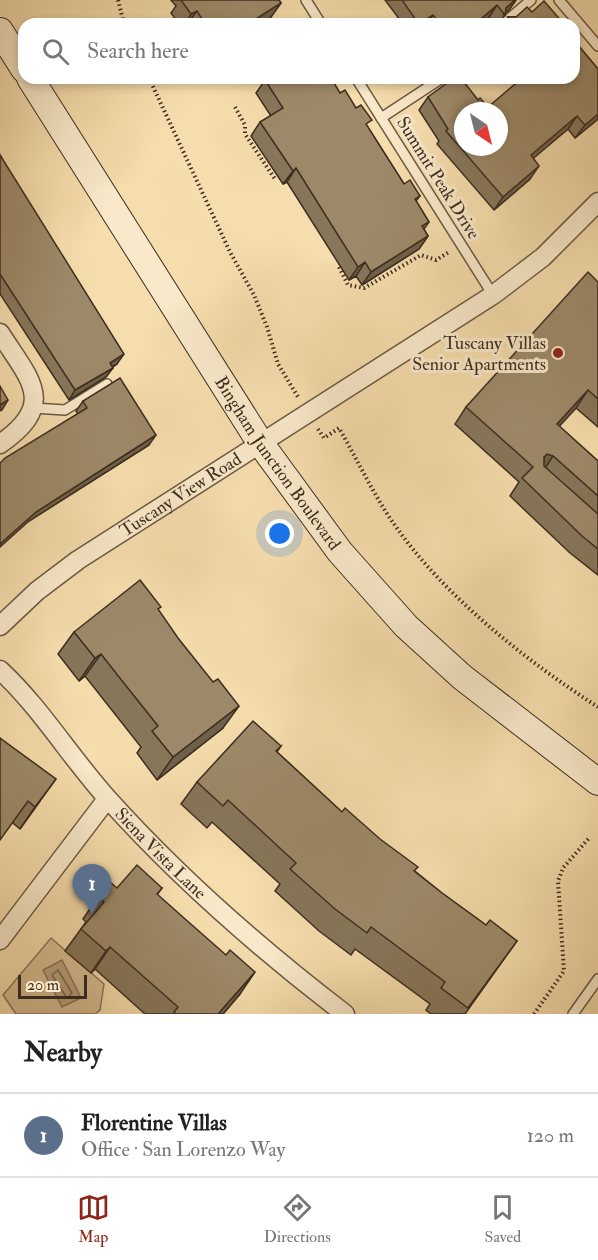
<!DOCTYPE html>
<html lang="en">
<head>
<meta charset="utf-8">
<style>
	:root { --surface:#fff; --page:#f2f2f2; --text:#222; --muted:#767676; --line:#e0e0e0; --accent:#8f2418 }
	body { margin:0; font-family:"IM FELL Double Pica",serif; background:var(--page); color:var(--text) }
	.compass { position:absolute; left:454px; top:102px; width:54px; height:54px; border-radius:50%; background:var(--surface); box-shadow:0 3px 9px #0003; rotate:145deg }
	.scale { position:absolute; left:18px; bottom:15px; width:69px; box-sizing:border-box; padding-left:6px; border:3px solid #3d2d1f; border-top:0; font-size:16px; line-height:21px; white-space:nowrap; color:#3d2d1f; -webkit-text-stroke:4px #f9e9ca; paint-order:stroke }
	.you { position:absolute; left:280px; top:534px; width:21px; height:21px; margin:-15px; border:4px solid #fff; border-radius:50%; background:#1a73e8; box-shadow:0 0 0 9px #1a73e833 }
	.badge { display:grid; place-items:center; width:39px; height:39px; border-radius:50%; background:var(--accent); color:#fff; font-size:20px; font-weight:700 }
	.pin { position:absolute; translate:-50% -50px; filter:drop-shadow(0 2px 3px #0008) }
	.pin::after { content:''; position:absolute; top:32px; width:21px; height:18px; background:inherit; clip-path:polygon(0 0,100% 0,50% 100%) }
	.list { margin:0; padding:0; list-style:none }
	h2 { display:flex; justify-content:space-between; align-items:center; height:78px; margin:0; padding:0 24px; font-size:26px }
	h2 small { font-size:20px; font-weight:400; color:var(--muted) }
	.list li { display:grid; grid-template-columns:39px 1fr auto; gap:18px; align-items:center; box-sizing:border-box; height:84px; padding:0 24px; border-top:2px solid var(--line) }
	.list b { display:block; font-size:22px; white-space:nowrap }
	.list p { margin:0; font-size:20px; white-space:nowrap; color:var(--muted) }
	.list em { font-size:20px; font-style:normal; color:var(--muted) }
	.icon { flex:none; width:33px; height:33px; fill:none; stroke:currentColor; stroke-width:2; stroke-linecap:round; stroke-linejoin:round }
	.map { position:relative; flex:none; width:598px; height:1014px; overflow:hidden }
	.search { position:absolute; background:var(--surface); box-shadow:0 3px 9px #0003; left:18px; right:18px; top:18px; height:66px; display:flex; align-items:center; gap:15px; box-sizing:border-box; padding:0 21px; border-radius:18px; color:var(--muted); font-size:22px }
	.sheet { height:162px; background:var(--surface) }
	nav { display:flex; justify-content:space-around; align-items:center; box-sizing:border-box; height:84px; border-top:2px solid var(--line); background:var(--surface); font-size:16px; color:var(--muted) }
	nav a { display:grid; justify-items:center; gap:3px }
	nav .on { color:var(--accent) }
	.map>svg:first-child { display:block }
	.green { fill:#d7bf95; stroke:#8a765a; stroke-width:1.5 }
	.water { fill:#b7a17d; stroke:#867357; stroke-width:1.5 }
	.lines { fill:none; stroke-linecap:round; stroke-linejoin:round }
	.shore { stroke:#7a674e; stroke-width:1.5 }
	.lane-casing { stroke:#6b5942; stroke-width:12 }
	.street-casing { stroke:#6b5942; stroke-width:21 }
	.secondary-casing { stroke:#3d2d1f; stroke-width:28 }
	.path { stroke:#3d2d1f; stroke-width:4; stroke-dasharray:1.5 3; stroke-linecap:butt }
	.lane { stroke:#f9e9ca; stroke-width:9 }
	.street { stroke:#f9e9ca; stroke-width:18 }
	.secondary { stroke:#f9e9ca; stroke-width:26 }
	.wall { fill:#87765a; stroke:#3d2d1f; stroke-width:1.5 }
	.shaded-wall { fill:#6e604a; stroke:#3d2d1f; stroke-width:1.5 }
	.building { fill:#9d8969; stroke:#3d2d1f; stroke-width:1.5; fill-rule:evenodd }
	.poi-dot { fill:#8f2418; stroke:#f9e9ca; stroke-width:2 }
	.labels { text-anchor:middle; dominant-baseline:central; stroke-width:6; stroke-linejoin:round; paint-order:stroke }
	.street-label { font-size:18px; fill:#3d2d1f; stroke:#f9e9ca }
	.poi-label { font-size:18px; fill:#3d2d1f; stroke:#f9e9ca; text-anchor:end }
</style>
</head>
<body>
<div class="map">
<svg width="598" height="1014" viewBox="0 0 598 1014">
	<rect width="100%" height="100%" fill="#f6ddad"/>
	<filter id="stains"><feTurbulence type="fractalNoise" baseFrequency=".00333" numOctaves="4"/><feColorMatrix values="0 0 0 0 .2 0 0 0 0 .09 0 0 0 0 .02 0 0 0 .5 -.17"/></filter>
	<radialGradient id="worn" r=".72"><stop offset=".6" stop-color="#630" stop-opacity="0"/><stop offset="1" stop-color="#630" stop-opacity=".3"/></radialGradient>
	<polygon class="green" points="51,938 104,984 100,1010 95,1014 16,1014 3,995"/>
	<polygon class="water" points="62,960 81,998 62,1007 43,970"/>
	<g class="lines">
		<polygon class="shore" points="58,970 72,993 67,998 52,975"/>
		<g class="lane-casing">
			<g id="lane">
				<polyline points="306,0 321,24"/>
				<polyline points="559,0 598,46"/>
				<polyline points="503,24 531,0"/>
				<polyline points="356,78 493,295"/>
				<polyline points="381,118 442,78"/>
				<polyline points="33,408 65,410 107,384"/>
				<polyline points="573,1014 598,979"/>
			</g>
		</g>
		<g class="street-casing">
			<g id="street">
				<path d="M0,333C30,380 58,404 0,444"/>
				<path id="s1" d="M0,626L37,591L78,560L493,295L543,257L598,202"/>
				<path id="s2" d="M0,670C41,708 70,757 108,799C180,879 260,949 345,1014"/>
				<polyline points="0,940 107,799"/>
			</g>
		</g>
		<g class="secondary-casing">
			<g id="secondary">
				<polyline points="0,31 24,69"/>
				<path id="s3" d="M30,78L261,444L340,552L406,626L462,677L598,782"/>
			</g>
		</g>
		<g class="path">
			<polyline points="118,0 124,24"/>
			<polyline points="149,78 230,252 254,295 267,327 278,364 298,397"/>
			<polyline points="235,107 245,125 245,134 275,179"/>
			<polyline points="339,267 348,285 364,288 421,255 436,260 449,252"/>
			<path d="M318,429L324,438L339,428C357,459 373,494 394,524C444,596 525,660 598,707"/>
			<polyline points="534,1014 564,971 558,881 563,868 590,837"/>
		</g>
		<use href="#lane" class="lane"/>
		<use href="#street" class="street"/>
		<use href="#secondary" class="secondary"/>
	</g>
	<g class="wall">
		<polygon points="171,0 279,0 281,3 271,17 260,24 179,24 171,13 176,6"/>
		<polygon points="385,0 516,0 509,10 505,13 505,15 499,24 495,24 489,17 480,24 403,24"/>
		<polygon points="532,12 564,24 503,24 508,17 516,17"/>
		<polygon points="577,44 598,69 598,119 575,138 568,129 533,158 530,179 494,210 437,144 439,141 419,110 428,97 478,100 488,107"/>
		<polygon points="265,80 340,93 367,126 404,184 420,196 416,201 429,222 424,229 428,236 419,249 362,285 356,276 349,280 287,182 283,184 251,136 260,122 271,116 256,93"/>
		<polygon points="0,155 117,364 113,367 106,377 69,400 0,294"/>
		<polygon points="598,282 598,427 576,408 559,426 598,461 598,575 570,553 510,496 519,482 455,424 466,407"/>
		<polygon points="83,401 149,445 29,521 78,414 76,411"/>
		<polygon points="158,611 223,728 157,780 137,753 141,747 85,676 79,681 58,654 74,632"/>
		<polygon points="0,738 40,801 20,829 13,823"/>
		<polygon points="281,746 277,752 342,812 442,893 486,925 517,941 465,1014 431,1014 426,1010 430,1004 355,949 351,955 319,931 275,891 280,884 212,822 207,828 181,804 197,782"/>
		<polygon points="117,888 162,888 157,895 240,994 223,1014 145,1014 95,969 91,973 65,951 86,922 83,919 98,897"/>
	</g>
	<g class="shaded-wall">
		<polygon points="515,0 516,0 509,10 504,14 506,8"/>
		<polygon points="281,3 271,17 260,24 248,24"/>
		<polygon points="497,5 489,17 480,24 475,24"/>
		<polygon points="197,11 187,24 185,24 191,14"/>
		<polygon points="433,15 426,24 414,24 416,20"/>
		<polygon points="598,114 598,119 575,138 585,125"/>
		<polygon points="577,116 568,129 522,168 531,155"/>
		<polygon points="539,166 530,179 494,210 503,197"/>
		<polygon points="296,168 287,182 283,184 293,171"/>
		<polygon points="428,236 419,249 362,285 371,272"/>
		<polygon points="365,262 356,276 349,280 358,267"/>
		<polygon points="124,354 117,364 103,372 110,363"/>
		<polygon points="113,368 106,377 69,400 75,390"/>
		<polygon points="588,390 576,408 545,442 557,424"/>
		<polygon points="8,400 2,410 0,411 0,405"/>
		<polygon points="156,435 149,445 29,521 0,547 0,544 36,512"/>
		<polygon points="547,454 553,456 542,473 544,457"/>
		<polygon points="101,654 85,676 79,681 95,658"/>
		<polygon points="239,706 223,728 157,780 173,757"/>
		<polygon points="56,779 40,801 20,829 35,807"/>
		<polygon points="110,947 95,969 91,973 106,951"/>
		<polygon points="255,972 240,994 223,1014 218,1014"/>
	</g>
	<g class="building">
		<polygon points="181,0 279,0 281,3 248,24 205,24 197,11 191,14"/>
		<polygon points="402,0 515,0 506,8 505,15 497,5 475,24 440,24 433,15 422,22 416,20"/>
		<polygon points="544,1 564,24 515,24 508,17 516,17 527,7 532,12"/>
		<path d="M574,36L577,40V44L598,69V114L585,125L577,116L531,155L539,166L503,197L446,131L448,129L428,97L454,78H461L478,100L480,98L488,107L522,78H574ZM463,111H499V147H463Z"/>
		<polygon points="269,78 331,78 340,93 345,90 356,108 361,105 372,120 366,124 404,184 410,180 420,196 415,199 429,222 422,226 428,236 371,272 365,262 358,267 296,168 293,171 260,122 283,108 265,80"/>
		<polygon points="0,155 124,354 110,363 113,368 75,390 0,274"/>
		<polygon points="588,272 598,282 598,399 588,390 557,424 598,461 598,496 553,456 547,454 544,457 544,466 598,514 598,549 582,536 522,478 533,467 466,407"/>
		<polygon points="120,378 156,435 36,512 0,544 0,463 5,458 87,408 83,401"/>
		<polygon points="0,386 8,400 0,405"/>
		<polygon points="140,580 161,607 158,609 178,638 213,682 218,679 239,706 173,757 152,731 158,726 123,682 101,654 95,658 74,632"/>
		<polygon points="253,721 281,746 276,751 342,812 345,808 380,839 418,867 414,871 442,893 486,925 490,920 517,941 468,1008 441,988 445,982 371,927 367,933 335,909 290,869 296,863 269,838 228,800 223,806 197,782"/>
		<polygon points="0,738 56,779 35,807 28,801 0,840"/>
		<polygon points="137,865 162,888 157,894 184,918 226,955 230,950 255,972 218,1014 176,1014 174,1012 178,1007 110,947 106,951 81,929 104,902 98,897 111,883 117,888"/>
	</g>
	<circle class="poi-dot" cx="558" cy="353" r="6"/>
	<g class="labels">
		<g class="street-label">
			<text transform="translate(438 178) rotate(58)">Summit Peak Drive</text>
			<text stroke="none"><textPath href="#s3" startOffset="458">Bingham Junction Boulevard</textPath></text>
			<text stroke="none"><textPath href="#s1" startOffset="224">Tuscany View Road</textPath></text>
			<text stroke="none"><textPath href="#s2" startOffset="244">Siena Vista Lane</textPath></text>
		</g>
		<g class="poi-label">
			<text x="546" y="343">Tuscany Villas<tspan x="546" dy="21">Senior Apartments</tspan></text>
		</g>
	</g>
	<rect width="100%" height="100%" filter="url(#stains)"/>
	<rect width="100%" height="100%" fill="url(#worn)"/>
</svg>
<svg class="compass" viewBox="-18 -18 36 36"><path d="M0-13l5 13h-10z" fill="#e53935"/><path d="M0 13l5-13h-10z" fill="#767676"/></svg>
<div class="scale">20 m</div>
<div class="you"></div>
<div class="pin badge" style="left:92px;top:914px;background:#5c6f8a">1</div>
<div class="search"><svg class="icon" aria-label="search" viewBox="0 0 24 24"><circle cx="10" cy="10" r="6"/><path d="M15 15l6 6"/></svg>Search here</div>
</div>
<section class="sheet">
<h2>Nearby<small></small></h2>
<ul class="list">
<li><span class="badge" style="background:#5c6f8a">1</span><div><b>Florentine Villas</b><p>Office · San Lorenzo Way</p></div><em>120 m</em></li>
</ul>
</section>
<nav>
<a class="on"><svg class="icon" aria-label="map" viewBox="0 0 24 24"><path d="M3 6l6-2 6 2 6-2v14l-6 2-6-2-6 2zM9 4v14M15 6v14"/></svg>Map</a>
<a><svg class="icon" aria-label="directions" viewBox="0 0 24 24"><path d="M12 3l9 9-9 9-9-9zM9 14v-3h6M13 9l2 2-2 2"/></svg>Directions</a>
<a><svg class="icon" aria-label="saved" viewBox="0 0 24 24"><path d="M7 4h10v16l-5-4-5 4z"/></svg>Saved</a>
</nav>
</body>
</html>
